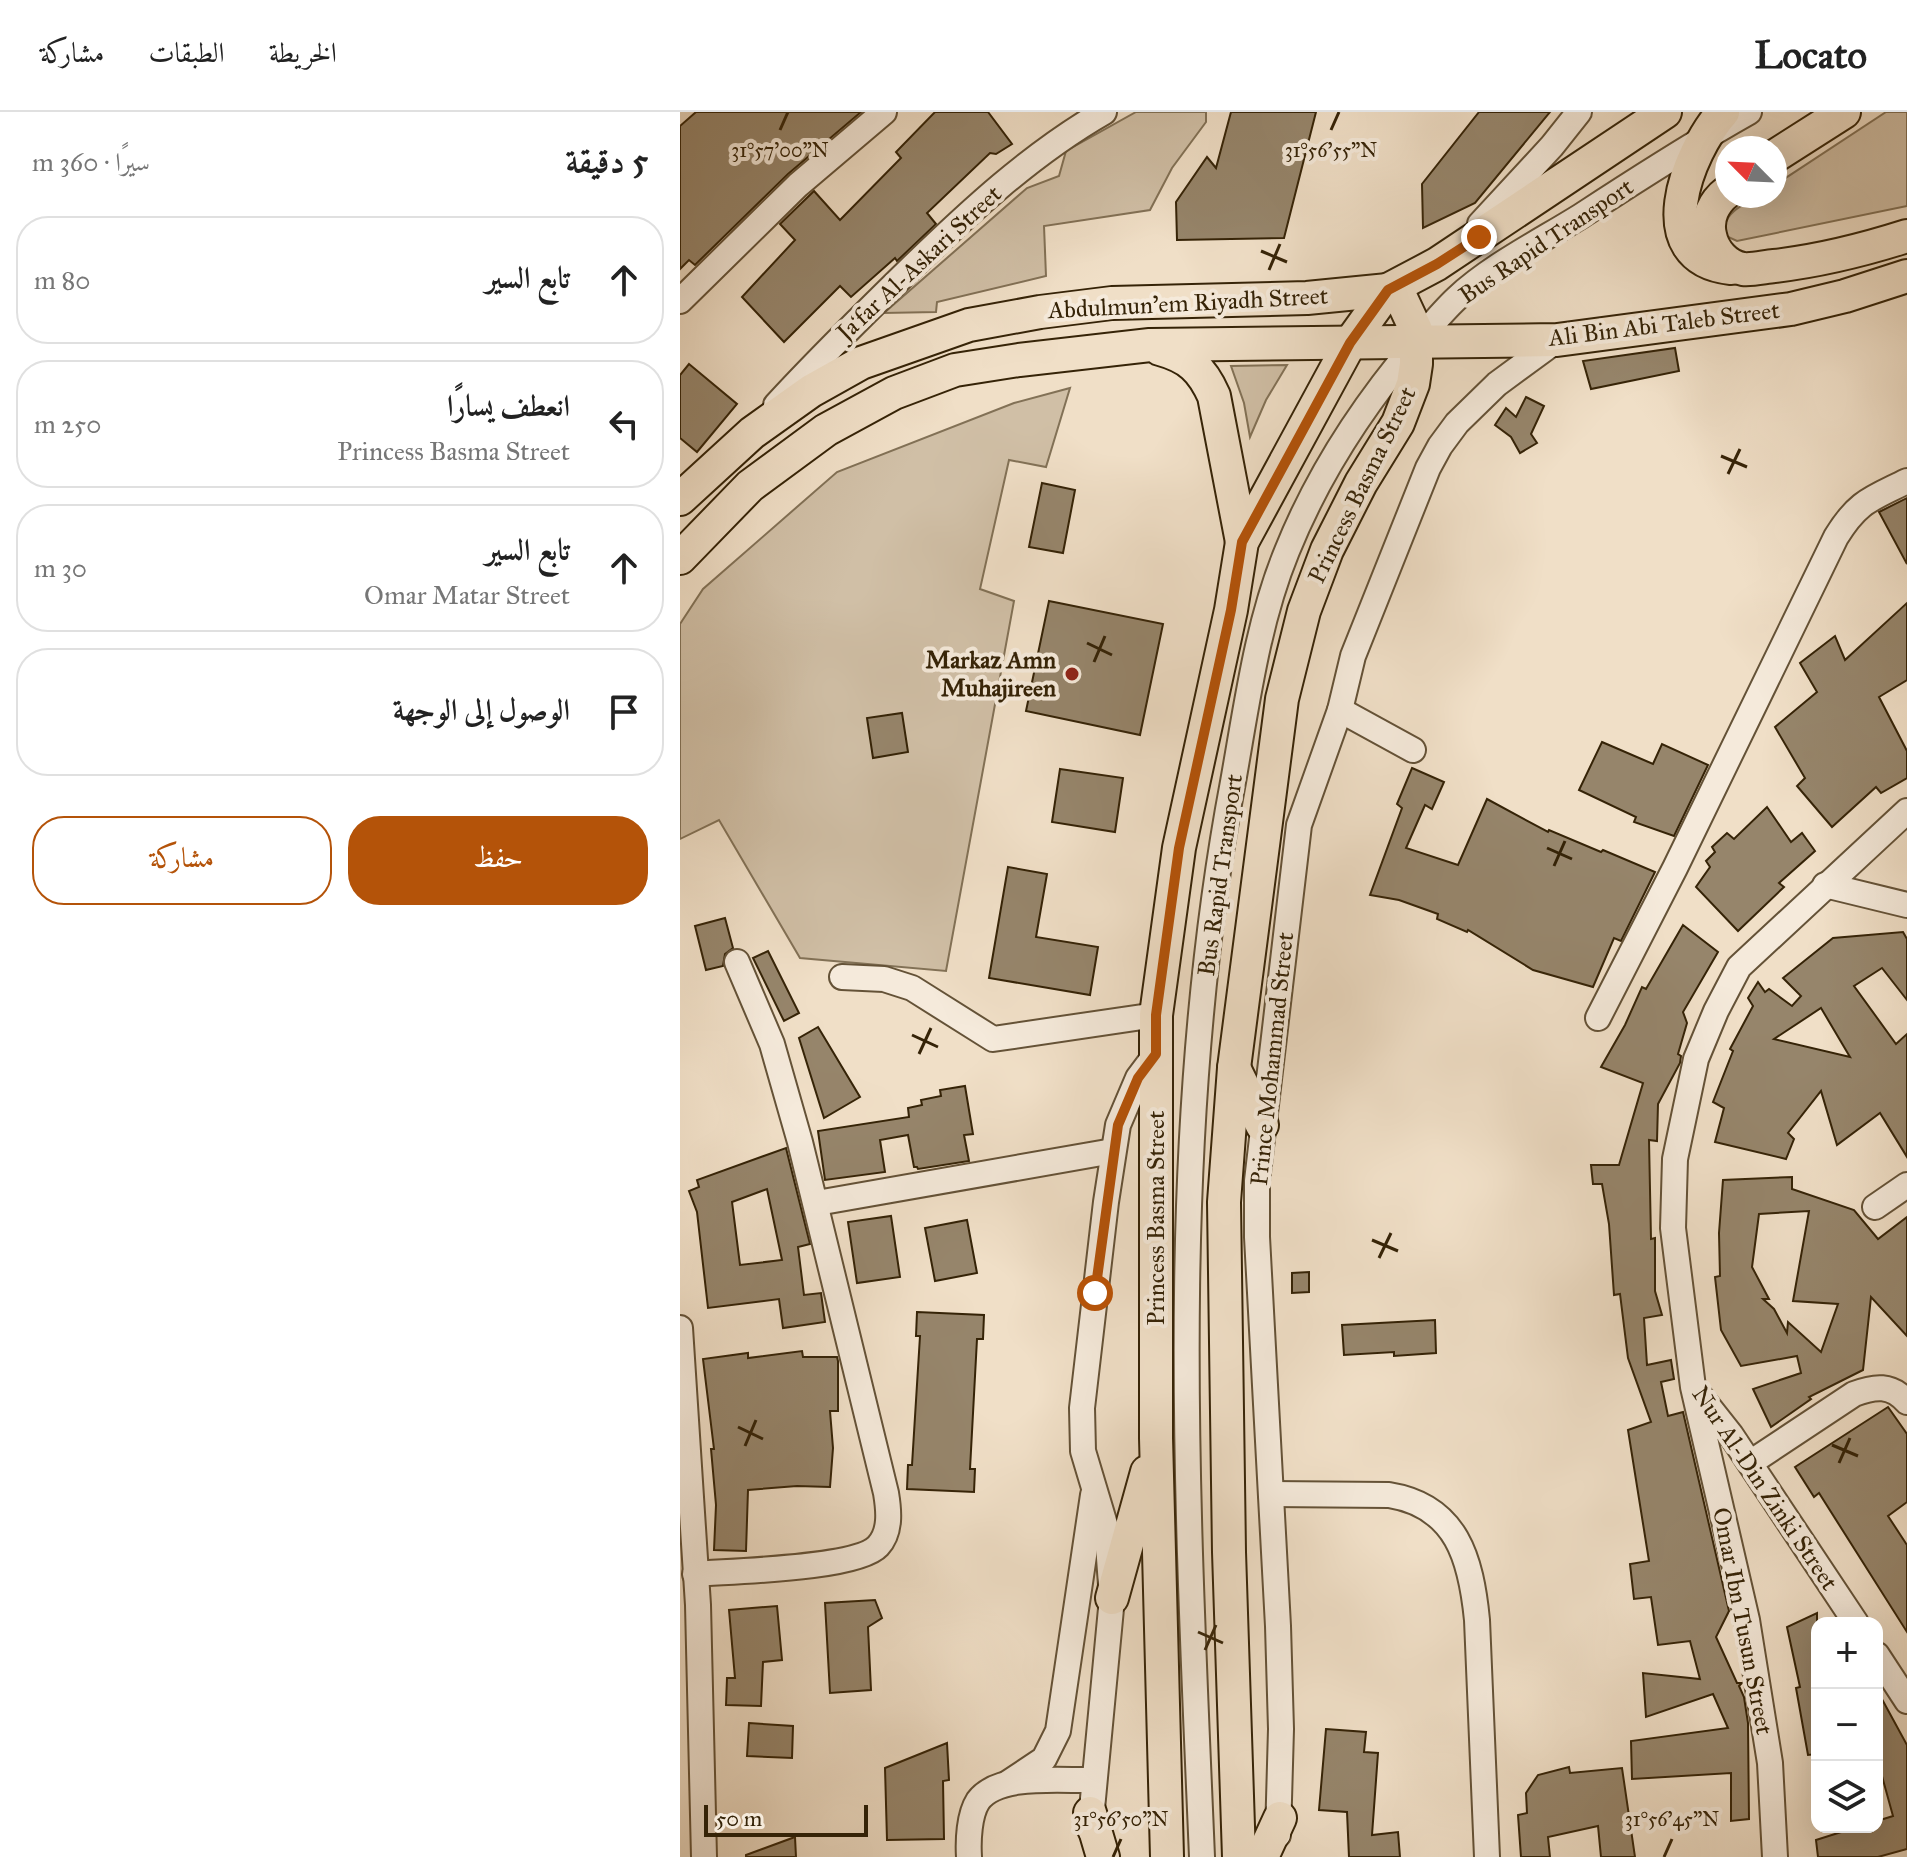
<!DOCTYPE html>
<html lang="ar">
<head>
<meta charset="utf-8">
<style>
	:root { --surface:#fff; --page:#f6f6f6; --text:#222; --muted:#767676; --line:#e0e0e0; --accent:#b45309 }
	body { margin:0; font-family:"IM FELL Great Primer",Amiri,serif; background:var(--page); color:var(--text); direction:rtl }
	.controls { position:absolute; right:24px; bottom:24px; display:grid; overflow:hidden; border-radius:16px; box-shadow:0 8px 32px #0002 }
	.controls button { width:72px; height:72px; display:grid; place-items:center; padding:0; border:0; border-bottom:2px solid var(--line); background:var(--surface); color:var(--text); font:40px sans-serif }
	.compass { position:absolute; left:1035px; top:24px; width:72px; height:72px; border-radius:50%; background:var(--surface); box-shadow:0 8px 32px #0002; rotate:294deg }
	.scale { position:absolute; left:24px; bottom:20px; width:164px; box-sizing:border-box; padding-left:8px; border:4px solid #352307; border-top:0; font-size:22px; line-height:28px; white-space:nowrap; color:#352307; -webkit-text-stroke:6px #f5eadb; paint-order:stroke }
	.stop { position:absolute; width:24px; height:24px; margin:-18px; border:6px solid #b45309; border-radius:50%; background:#fff }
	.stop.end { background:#b45309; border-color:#fff; box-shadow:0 2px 8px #0008 }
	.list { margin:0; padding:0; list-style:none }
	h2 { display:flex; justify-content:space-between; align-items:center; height:104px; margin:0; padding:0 32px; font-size:34px }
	h2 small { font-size:26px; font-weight:400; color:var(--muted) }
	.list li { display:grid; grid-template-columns:52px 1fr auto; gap:24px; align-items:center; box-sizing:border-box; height:128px; margin:0 16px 16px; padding:0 16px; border:2px solid var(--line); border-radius:32px }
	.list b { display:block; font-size:30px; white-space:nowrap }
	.list p { margin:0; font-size:26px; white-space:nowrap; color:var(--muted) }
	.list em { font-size:26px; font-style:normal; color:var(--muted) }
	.actions { display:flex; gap:16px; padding:24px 32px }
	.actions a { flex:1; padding:18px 0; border:2px solid var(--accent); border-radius:32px; text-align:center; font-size:28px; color:var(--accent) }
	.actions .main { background:var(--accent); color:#fff }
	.icon { flex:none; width:44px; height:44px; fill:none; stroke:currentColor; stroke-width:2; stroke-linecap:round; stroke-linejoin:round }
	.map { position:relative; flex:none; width:1227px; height:1745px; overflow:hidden; direction:ltr }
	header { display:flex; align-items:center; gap:48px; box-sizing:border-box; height:112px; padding:0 40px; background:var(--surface); border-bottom:2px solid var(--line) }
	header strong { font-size:38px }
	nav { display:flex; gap:44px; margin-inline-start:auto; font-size:28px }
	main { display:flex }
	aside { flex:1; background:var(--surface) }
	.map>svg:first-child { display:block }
	.green { fill:#d0bfa6; stroke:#827156; stroke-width:2 }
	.building { fill:#96856b; stroke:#352307; stroke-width:2; fill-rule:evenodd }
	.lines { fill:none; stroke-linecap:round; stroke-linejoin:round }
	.minor-casing { stroke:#645237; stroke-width:28 }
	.major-casing { stroke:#352307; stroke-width:36 }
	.minor { stroke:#f5eadb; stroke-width:24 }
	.major { stroke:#f0dfc7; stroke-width:32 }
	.route { stroke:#b45309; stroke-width:10 }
	.ticks { fill:none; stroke:#352307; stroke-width:3 }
	.poi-dot { fill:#8f2418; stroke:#f5eadb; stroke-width:3 }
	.labels { text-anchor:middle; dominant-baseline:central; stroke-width:8; stroke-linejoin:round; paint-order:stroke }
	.street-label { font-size:24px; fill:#352307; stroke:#f5eadb }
	.poi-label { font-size:24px; font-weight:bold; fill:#352307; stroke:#f5eadb; text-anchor:end }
	.ticks-label { font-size:20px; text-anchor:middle; fill:#352307; stroke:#f5eadb; stroke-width:8; stroke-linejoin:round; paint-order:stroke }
</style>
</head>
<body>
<header>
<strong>Locato</strong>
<nav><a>الخريطة</a><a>الطبقات</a><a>مشاركة</a></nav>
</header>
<main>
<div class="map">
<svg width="1227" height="1745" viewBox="0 0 1227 1745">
	<rect width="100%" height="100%" fill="#f0dfc7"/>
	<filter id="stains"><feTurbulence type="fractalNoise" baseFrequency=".0025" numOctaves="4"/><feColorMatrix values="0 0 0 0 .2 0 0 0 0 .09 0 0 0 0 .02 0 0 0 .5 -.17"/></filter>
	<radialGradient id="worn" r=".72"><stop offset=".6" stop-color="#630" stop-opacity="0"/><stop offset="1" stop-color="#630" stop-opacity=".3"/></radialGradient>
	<g class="green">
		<polygon points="456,0 526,0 526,10 492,56 470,98 364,114 366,164 257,190 256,200 204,201 347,76 379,64 386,39"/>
		<path d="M1206,0H1227V94L1057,129L1046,124C1038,99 1075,84 1095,84V73Z"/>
		<polygon points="607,253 586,288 570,325 564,291 551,254"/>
		<polygon points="390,276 366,355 329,348 300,477 334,489 266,859 120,846 39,708 0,727 0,512 23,477 157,360 334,291"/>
	</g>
	<g class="building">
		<polygon points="16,0 181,0 108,62 19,149 15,153 9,148 0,157 0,14"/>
		<polygon points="255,0 308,0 332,32 316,42 310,41 247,101 256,112 217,149 215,146 171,185 160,174 104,230 62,185 115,128 100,112 134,79 160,108 221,46 216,40"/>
		<polygon points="551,0 636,0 604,126 497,128 496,90 527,45 536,56"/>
		<polygon points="799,0 870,0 795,91 743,116 742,72"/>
		<polygon points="995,236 999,259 911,277 903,249"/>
		<polygon points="9,252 57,292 17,340 0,326 0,263"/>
		<polygon points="846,285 864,294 851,322 857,331 840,341 831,325 815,313 826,296 836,305"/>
		<polygon points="362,371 395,378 383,441 349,435"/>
		<polygon points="1227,386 1227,452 1199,400"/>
		<polygon points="369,489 483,512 460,623 346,599"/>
		<polygon points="1227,491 1227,568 1199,585 1227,639 1227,666 1201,681 1196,675 1152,715 1117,674 1125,666 1095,615 1137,580 1120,551 1155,524 1165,548"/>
		<polygon points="222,601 228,640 193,646 187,606"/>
		<polygon points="922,630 973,652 982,632 1028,653 994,724 954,710 956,705 899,678"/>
		<polygon points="732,656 764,670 752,697 745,693 726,736 778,753 807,687 868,720 869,718 921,740 923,738 975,760 941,829 934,826 913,875 853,858 788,818 787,820 757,807 758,802 719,788 690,783 722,696 717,692"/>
		<polygon points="380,657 443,666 435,720 372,710"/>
		<polygon points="1087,695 1111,730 1122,721 1135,739 1099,771 1104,775 1058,819 1016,775 1030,755 1026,749 1035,740 1032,735 1047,721 1054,727"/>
		<polygon points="328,755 367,762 356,825 418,835 410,883 309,866"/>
		<polygon points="45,806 53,836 45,842 43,854 26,858 15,814"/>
		<polygon points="1003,813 1038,840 1003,900 1007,911 998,942 1001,944 1000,951 978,992 977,1029 969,1028 971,1127 975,1126 975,1179 982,1203 964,1206 967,1253 991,1248 994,1267 981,1270 988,1304 1003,1300 1049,1499 1036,1525 1057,1571 1062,1571 1059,1574 1064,1585 1068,1611 1069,1707 1051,1709 1051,1661 952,1667 951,1629 1048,1616 1033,1582 966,1605 963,1561 1020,1567 1010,1529 978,1533 971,1485 954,1487 950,1452 969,1449 948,1318 971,1310 948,1246 940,1182 934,1183 929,1112 922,1072 913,1072 911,1053 939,1053 963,971 921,955 945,913 962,875 966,877"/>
		<path d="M1223,820L1227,827V888L1202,856L1174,874L1216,932L1227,922V1045L1200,1001L1157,1033L1141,979L1108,1021L1114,1027L1106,1047L1035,1030L1044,996L1033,990L1053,939L1050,937L1073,894L1068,886L1078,870L1085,880L1089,877L1112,894L1121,884L1103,866L1153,826ZM1141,896L1170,945L1094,927Z"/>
		<polygon points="88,839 119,901 104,909 73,846"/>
		<polygon points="138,915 180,985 144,1006 119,926"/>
		<polygon points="285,974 293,1022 284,1023 289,1049 238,1057 237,1055 234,1055 228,1023 200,1028 205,1060 145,1068 138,1019 229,1005 228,996 242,993 241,988 261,984 260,978"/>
		<path d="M106,1036L130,1132L118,1135L124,1183L141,1181L145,1210L103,1216L99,1187L28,1196L17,1100L9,1079L19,1075L17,1068ZM87,1077L102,1148L60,1153L52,1090Z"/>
		<path d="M1112,1065V1077L1174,1098L1198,1127L1227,1105V1224L1191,1185L1183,1258L1129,1285L1131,1287L1091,1315L1073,1277L1121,1261L1117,1244L1061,1254L1041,1218L1035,1165L1040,1164L1039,1121L1043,1068ZM1129,1099L1113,1189L1158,1192L1141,1240L1108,1210L1107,1221L1094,1197L1083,1187H1089L1072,1155L1079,1102Z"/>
		<polygon points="211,1104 220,1165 177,1171 168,1110"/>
		<polygon points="287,1108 297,1161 255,1169 245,1116"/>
		<polygon points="629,1160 629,1180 612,1181 612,1161"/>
		<polygon points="237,1200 304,1203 303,1227 297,1227 290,1357 295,1357 294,1380 227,1377 228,1353 232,1353 240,1224 236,1224"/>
		<polygon points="755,1208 756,1241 714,1244 714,1240 664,1243 662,1213"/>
		<polygon points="122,1239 123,1245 157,1245 158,1249 158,1299 150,1299 153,1336 150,1375 117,1374 68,1378 66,1439 34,1438 36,1393 31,1337 34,1337 23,1247 68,1241 68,1246"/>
		<polygon points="1208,1295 1227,1322 1227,1390 1208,1404 1227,1433 1227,1520 1139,1381 1134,1385 1115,1355"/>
		<polygon points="195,1488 202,1506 188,1515 191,1578 150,1581 145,1491"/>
		<polygon points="97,1494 102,1548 83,1550 81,1594 46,1593 47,1566 55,1566 49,1498"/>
		<polygon points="1137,1501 1137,1642 1128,1643 1116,1576 1120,1575 1107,1515"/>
		<polygon points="1197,1578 1227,1633 1227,1737 1198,1745 1138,1745 1136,1728 1177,1715 1197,1715 1197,1709 1213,1704 1197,1646"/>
		<polygon points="69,1611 113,1614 112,1646 67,1644"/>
		<polygon points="646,1617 686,1620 684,1640 698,1641 692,1723 718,1720 720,1745 669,1745 667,1700 639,1698"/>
		<polygon points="267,1631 269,1668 263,1669 264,1727 207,1728 205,1656"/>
		<polygon points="889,1655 890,1661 942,1656 955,1745 921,1745 918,1714 868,1725 870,1745 841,1745 838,1703 847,1701 846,1681 858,1663"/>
		<polygon points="115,1725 116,1745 66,1745 66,1743"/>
	</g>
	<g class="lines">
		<g class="minor-casing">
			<g id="minor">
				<polyline points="800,112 872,34 899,0"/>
				<polyline points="0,189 118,73 204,0"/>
				<path d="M96,293C139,246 184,202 229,158C289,100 351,42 424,0"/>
				<polyline points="660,598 733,638"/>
				<polyline points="1145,773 1227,793"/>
				<polyline points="162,865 204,867 232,876 313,927 476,903"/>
				<path d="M918,906L995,756L1156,425C1178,389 1191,387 1227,369"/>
				<polyline points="137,1091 433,1039"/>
				<polyline points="1195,1095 1227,1073"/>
				<polyline points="0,1216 18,1493 24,1745"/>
				<polyline points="1017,1280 1051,1323 1176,1511"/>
				<path d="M1070,1351L1174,1282C1195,1274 1211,1272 1227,1290"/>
				<path d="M591,1382L709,1383C777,1394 791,1447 797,1508L807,1745"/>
				<path d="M15,1462C50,1459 177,1457 198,1434C211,1420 209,1399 206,1381L120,1030L92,932L57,850"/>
				<polyline points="1197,1543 1227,1589"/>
				<polyline points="328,1671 364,1647 378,1619 413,1383"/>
				<polyline points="410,1718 432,1486 427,1419 403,1339 402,1296 426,1090 438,1013 458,966 476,942"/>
				<polyline points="598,1723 601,1617 598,1514 577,1125 577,1069 619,713 660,598 673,544 748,356 760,334 777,311 817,272 877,228"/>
				<path d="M289,1745C288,1729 289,1703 298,1689C318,1661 382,1669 413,1668"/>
				<path d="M522,1745C507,1387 486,1024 553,670C567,592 577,512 607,439C638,362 684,292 737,230C750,215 763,199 777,186C811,154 861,129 901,104C956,68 1012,32 1069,0"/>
				<polyline points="1095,1745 1090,1651 1067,1508 1013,1275 993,1116 995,1047 1016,947 1036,899 1059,855 1227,699"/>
			</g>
		</g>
		<g class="major-casing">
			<g id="major">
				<path d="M1043,0C1007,41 965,147 1051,156"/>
				<polyline points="1095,44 1164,0"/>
				<path d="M1047,80C1034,90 1026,106 1030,123C1033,139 1046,154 1063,157C1072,158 1084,155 1094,154C1139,149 1183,138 1227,124"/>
				<path d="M480,237C509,245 522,257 534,284L562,430"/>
				<polyline points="0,387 72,321 131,279 181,251 289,213 360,200 432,191 627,186 708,178 722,188 736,218 736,252 733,272 718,311 681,371 647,438 624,499 602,587 554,956 544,1090 549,1440 559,1745"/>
				<polyline points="0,446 70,374 146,318 214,281 275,258 339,248 470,233 877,228 1111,197 1165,184 1227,164"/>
				<polyline points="554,956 582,1013"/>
				<polyline points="432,1486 467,1360"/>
				<polyline points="410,1701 423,1745"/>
				<polyline points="487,1745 476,1326 476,903 499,736 551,498 562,430 670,231 708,178 757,152 985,0"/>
				<polyline points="582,1745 600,1706"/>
			</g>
		</g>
		<use href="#minor" class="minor"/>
		<use href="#major" class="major"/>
	</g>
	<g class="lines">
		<polyline class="route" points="415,1181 438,1013 458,966 476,942 476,903 499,736 551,498 562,430 670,231 708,178 757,152 799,125"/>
	</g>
	<path class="ticks" d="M100,18L108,0M651,18L659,0M581,139L607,150M589,158L600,132M1041,344L1067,355M1048,362L1060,337M407,531L432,543M414,550L425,524M867,736L892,747M874,754L885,729M232,923L258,935M239,942L251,916M692,1128L718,1139M699,1146L711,1121M58,1315L83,1327M1152,1333L1178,1344M65,1334L76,1308M1159,1351L1170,1326M518,1520L543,1531M525,1538L536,1513M433,1745L441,1727M984,1745L992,1727"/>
	<circle class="poi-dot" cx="392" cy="562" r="8"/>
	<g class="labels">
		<g class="street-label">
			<text transform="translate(866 129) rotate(-34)">Bus Rapid Transport</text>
			<text transform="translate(239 151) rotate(-43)">Jaʻfar Al-Askari Street</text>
			<text transform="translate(508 191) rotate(-3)">Abdulmun'em Riyadh Street</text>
			<text transform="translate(984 212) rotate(-7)">Ali Bin Abi Taleb Street</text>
			<text transform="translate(682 373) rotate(-64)">Princess Basma Street</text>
			<text transform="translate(540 763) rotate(-82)">Bus Rapid Transport</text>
			<text transform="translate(592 947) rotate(-84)">Prince Mohammad Street</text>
			<text transform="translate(476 1106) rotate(-90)">Princess Basma Street</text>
			<text transform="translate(1085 1376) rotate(56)">Nur Al-Din Zinki Street</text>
			<text transform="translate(1063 1509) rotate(79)">Omar Ibn Tusun Street</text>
		</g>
		<g class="poi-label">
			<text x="376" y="548">Markaz Amn<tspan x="376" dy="28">Muhajireen</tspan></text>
		</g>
	</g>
	<g class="ticks-label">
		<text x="100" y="45">31°57'00"N</text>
		<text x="651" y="45">31°56'55"N</text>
		<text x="441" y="1714">31°56'50"N</text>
		<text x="992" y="1714">31°56'45"N</text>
	</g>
	<rect width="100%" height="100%" filter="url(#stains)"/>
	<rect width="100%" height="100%" fill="url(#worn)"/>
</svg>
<div class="controls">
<button>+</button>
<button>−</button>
<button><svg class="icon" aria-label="layers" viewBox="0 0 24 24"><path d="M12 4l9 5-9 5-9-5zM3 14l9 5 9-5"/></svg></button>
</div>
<svg class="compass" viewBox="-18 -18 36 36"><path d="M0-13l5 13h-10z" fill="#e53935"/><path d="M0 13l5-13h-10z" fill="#767676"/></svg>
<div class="scale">50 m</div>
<div class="stop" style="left:415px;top:1181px"></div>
<div class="stop end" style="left:799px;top:125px"></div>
</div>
<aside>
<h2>5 دقيقة<small>سيرًا · 360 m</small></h2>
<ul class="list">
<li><svg class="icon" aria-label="ahead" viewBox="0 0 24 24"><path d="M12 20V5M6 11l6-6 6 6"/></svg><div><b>تابع السير</b></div><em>80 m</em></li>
<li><svg class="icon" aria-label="left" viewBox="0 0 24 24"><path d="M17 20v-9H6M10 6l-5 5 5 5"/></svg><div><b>انعطف يسارًا</b><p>Princess Basma Street</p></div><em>250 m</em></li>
<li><svg class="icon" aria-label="ahead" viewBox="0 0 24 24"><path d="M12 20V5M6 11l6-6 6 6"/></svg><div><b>تابع السير</b><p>Omar Matar Street</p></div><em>30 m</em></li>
<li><svg class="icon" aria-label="arrive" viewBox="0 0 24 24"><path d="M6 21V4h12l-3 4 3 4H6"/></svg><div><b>الوصول إلى الوجهة</b></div></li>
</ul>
<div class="actions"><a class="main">حفظ</a><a>مشاركة</a></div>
</aside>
</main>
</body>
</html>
